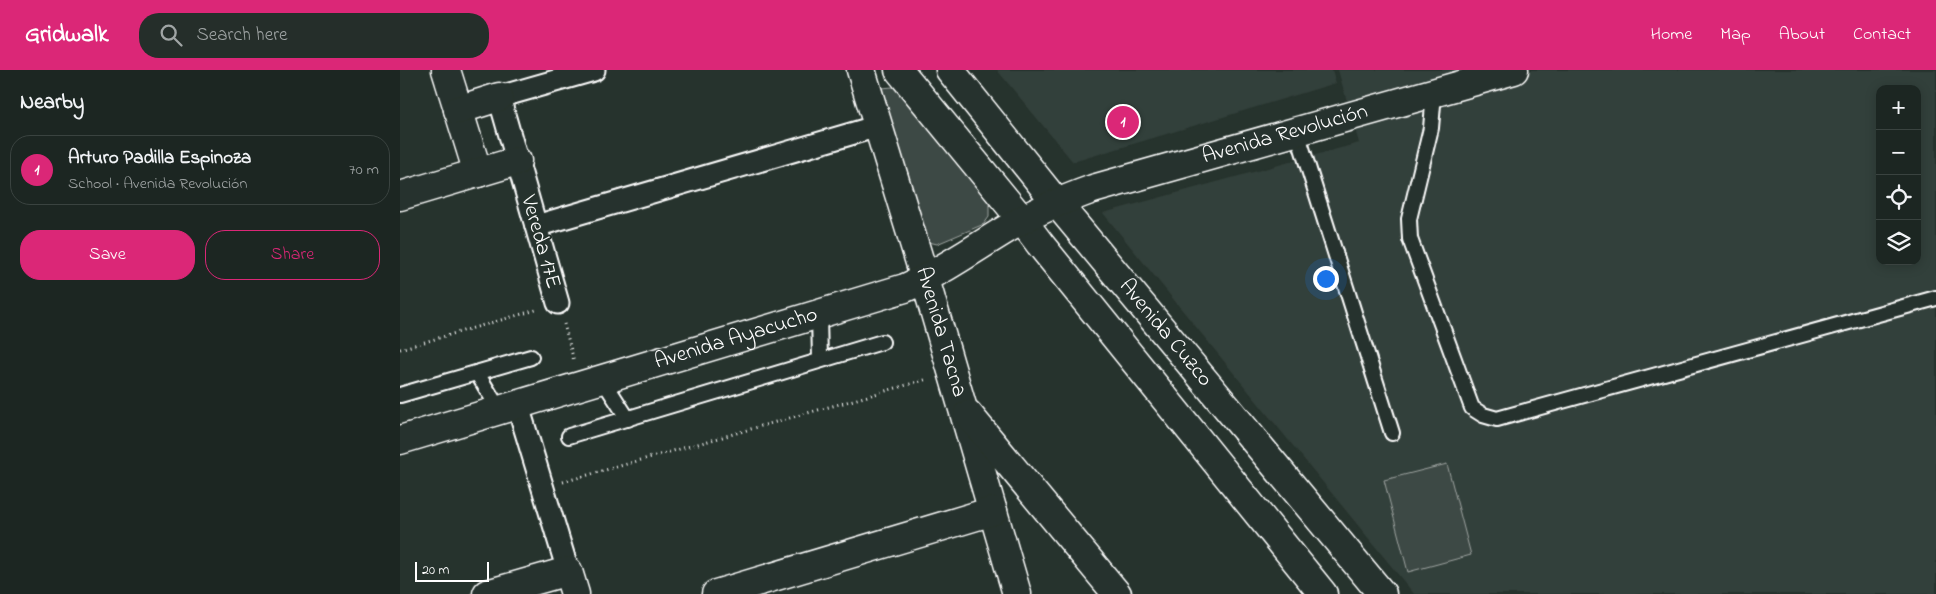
<!DOCTYPE html>
<html lang="en">
<head>
<meta charset="utf-8">
<style>
	:root { --surface:#1c2622; --page:#252e2a; --text:#f1f3f6; --muted:#a0a5a5; --line:#3a4340; --accent:#db2777 }
	body { margin:0; font-family:"Indie Flower",sans-serif; background:var(--page); color:var(--text) }
	.controls { position:absolute; right:15px; top:15px; display:grid; overflow:hidden; border-radius:10px; box-shadow:0 2px 12px #0003 }
	.controls button { width:45px; height:45px; display:grid; place-items:center; padding:0; border:0; border-bottom:1px solid var(--line); background:var(--surface); color:var(--text); font:25px sans-serif }
	.scale { position:absolute; left:15px; bottom:12px; width:74px; box-sizing:border-box; padding-left:5px; border:2px solid #fff; border-top:0; font-size:14px; line-height:18px; white-space:nowrap; color:#fff; -webkit-text-stroke:4px #26332d; paint-order:stroke }
	.you { position:absolute; left:925px; top:208px; width:18px; height:18px; margin:-12px; border:4px solid #fff; border-radius:50%; background:#1a73e8; box-shadow:0 0 0 8px #1a73e833 }
	.badge { display:grid; place-items:center; width:32px; height:32px; border-radius:50%; background:var(--accent); color:#fff; font-size:16px; font-weight:700 }
	.pin { position:absolute; translate:-50% -50%; border:2px solid #fff; box-shadow:0 1px 5px #0006 }
	.list { margin:0; padding:0; list-style:none }
	h2 { display:flex; justify-content:space-between; align-items:center; height:65px; margin:0; padding:0 20px; font-size:21px }
	h2 small { font-size:16px; font-weight:400; color:var(--muted) }
	.list li { display:grid; grid-template-columns:32px 1fr auto; gap:15px; align-items:center; box-sizing:border-box; height:70px; margin:0 10px 10px; padding:0 10px; border:1px solid var(--line); border-radius:20px }
	.list b { display:block; font-size:19px; white-space:nowrap }
	.list p { margin:0; font-size:16px; white-space:nowrap; color:var(--muted) }
	.list em { font-size:16px; font-style:normal; color:var(--muted) }
	.actions { display:flex; gap:10px; padding:15px 20px }
	.actions a { flex:1; padding:11px 0; border:1px solid var(--accent); border-radius:20px; text-align:center; font-size:18px; color:var(--accent) }
	.actions .main { background:var(--accent); color:#fff }
	.icon { flex:none; width:28px; height:28px; fill:none; stroke:currentColor; stroke-width:2; stroke-linecap:round; stroke-linejoin:round }
	.map { position:relative; flex:none; width:1536px; height:524px; overflow:hidden }
	header { display:flex; align-items:center; gap:30px; box-sizing:border-box; height:70px; padding:0 25px; background:var(--accent); color:#fff }
	header strong { font-size:24px }
	nav { display:flex; gap:28px; margin-inline-start:auto; font-size:18px }
	.search { width:350px; height:45px; background:var(--page); display:flex; align-items:center; gap:12px; box-sizing:border-box; padding:0 18px; border-radius:20px; color:var(--muted); font-size:19px }
	main { display:flex }
	aside { flex:1; background:var(--surface) }
	.map>svg:first-child { display:block }
	.built { fill:#333f3a; fill-rule:evenodd }
	.green { fill:#3e4944; stroke:#9ea4a2 }
	.lines { fill:none; stroke-linecap:round; stroke-linejoin:round }
	.service-casing { stroke:#fff; stroke-width:18 }
	.pedestrian-casing { stroke:#fff; stroke-width:25 }
	.minor-casing { stroke:#fff; stroke-width:31 }
	.tertiary-casing { stroke:#fff; stroke-width:31 }
	.path { stroke:#fff; stroke-width:3; stroke-dasharray:1 4; stroke-linecap:butt }
	.service { stroke:#26332d; stroke-width:14 }
	.pedestrian { stroke:#26332d; stroke-width:21 }
	.minor { stroke:#26332d; stroke-width:28 }
	.tertiary { stroke:#26332d; stroke-width:28 }
	.labels { text-anchor:middle; dominant-baseline:central; stroke-width:4; stroke-linejoin:round; paint-order:stroke }
	.street-label { font-size:22px; fill:#fff; stroke:#26332d }
</style>
</head>
<body>
<header>
<strong>Gridwalk</strong>
<div class="search"><svg class="icon" aria-label="search" viewBox="0 0 24 24"><circle cx="10" cy="10" r="6"/><path d="M15 15l6 6"/></svg>Search here</div>
<nav><a>Home</a><a>Map</a><a>About</a><a>Contact</a></nav>
</header>
<main>
<aside>
<h2>Nearby<small></small></h2>
<ul class="list">
<li><span class="badge">1</span><div><b>Arturo Padilla Espinoza</b><p>School · Avenida Revolución</p></div><em>70 m</em></li>
</ul>
<div class="actions"><a class="main">Save</a><a>Share</a></div>
</aside>
<div class="map">
<svg width="1536" height="524" viewBox="0 0 1536 524">
	<rect width="100%" height="100%" fill="#26332d"/>
	<filter id="ink" filterUnits="userSpaceOnUse"><feTurbulence type="fractalNoise" baseFrequency=".02" numOctaves="2"/><feDisplacementMap in="SourceGraphic" scale="10" xChannelSelector="R" yChannelSelector="G"/><feConvolveMatrix kernelMatrix="1 2 1 2 8 2 1 2 1" color-interpolation-filters="sRGB"/></filter>
	<g filter="url(#ink)">
		<g class="built">
			<polygon points="597,0 932,0 936,13 673,92"/>
			<path d="M938,0H1536V524H1014L703,143L959,73ZM1480,19H1517V191H1480Z"/>
		</g>
		<g class="green">
			<polygon points="493,17 589,133 589,147 584,154 537,174 529,172 523,166 472,23 481,18"/>
			<polygon points="1047,394 1071,485 1008,502 984,410"/>
		</g>
		<g class="lines">
			<g class="service-casing">
				<g id="service">
					<polyline points="1034,23 1031,58 1009,149 1010,169 1072,338 1083,345 1097,349 1536,228"/>
					<polyline points="897,62 992,363"/>
					<polyline points="419,245 420,290"/>
					<polyline points="77,303 100,341"/>
					<polyline points="203,310 228,349"/>
					<polyline points="0,325 131,287"/>
					<polyline points="169,366 482,272"/>
				</g>
			</g>
			<g class="pedestrian-casing">
				<g id="pedestrian">
					<polyline points="136,156 478,56"/>
					<polyline points="158,233 99,27 194,0"/>
					<polyline points="118,336 168,501"/>
				</g>
			</g>
			<g class="minor-casing">
				<g id="minor">
					<polyline points="46,0 78,103"/>
					<path id="s1" d="M461,0L525,209L617,524"/>
					<polyline points="58,40 99,27"/>
					<polyline points="0,126 117,91"/>
					<polyline points="568,344 717,524"/>
					<polyline points="87,524 168,501 175,524"/>
					<polyline points="316,524 593,441"/>
				</g>
			</g>
			<g class="tertiary-casing">
				<g id="tertiary">
					<polyline points="499,0 622,150 640,174 923,524"/>
					<path id="s2" d="M550,0L656,132L982,524"/>
					<path id="s3" d="M0,370L505,218C546,200 583,172 622,150C645,137 668,128 693,119L1114,0"/>
				</g>
			</g>
			<g class="path">
				<polyline points="164,254 174,291"/>
				<polyline points="0,279 136,240"/>
				<polyline points="163,412 528,309"/>
			</g>
			<use href="#service" class="service"/>
			<use href="#pedestrian" class="pedestrian"/>
			<use href="#minor" class="minor"/>
			<use href="#tertiary" class="tertiary"/>
		</g>
	</g>
	<g class="labels">
		<g class="street-label">
			<text stroke="none"><textPath href="#s3" startOffset="940">Avenida Revolución</textPath></text>
			<text transform="translate(140 172) rotate(74)">Vereda 17E</text>
			<text stroke="none"><textPath href="#s1" startOffset="274">Avenida Tacna</textPath></text>
			<text stroke="none"><textPath href="#s2" startOffset="340">Avenida Cuzco</textPath></text>
			<text stroke="none"><textPath href="#s3" startOffset="351">Avenida Ayacucho</textPath></text>
		</g>
	</g>
</svg>
<div class="controls">
<button>+</button>
<button>−</button>
<button><svg class="icon" aria-label="locate" viewBox="0 0 24 24"><circle cx="12" cy="12" r="6"/><path d="M12 2v4M12 18v4M2 12h4M18 12h4"/></svg></button>
<button><svg class="icon" aria-label="layers" viewBox="0 0 24 24"><path d="M12 4l9 5-9 5-9-5zM3 14l9 5 9-5"/></svg></button>
</div>
<div class="scale">20 m</div>
<div class="you"></div>
<div class="pin badge" style="left:723px;top:52px">1</div>
</div>
</main>
</body>
</html>
